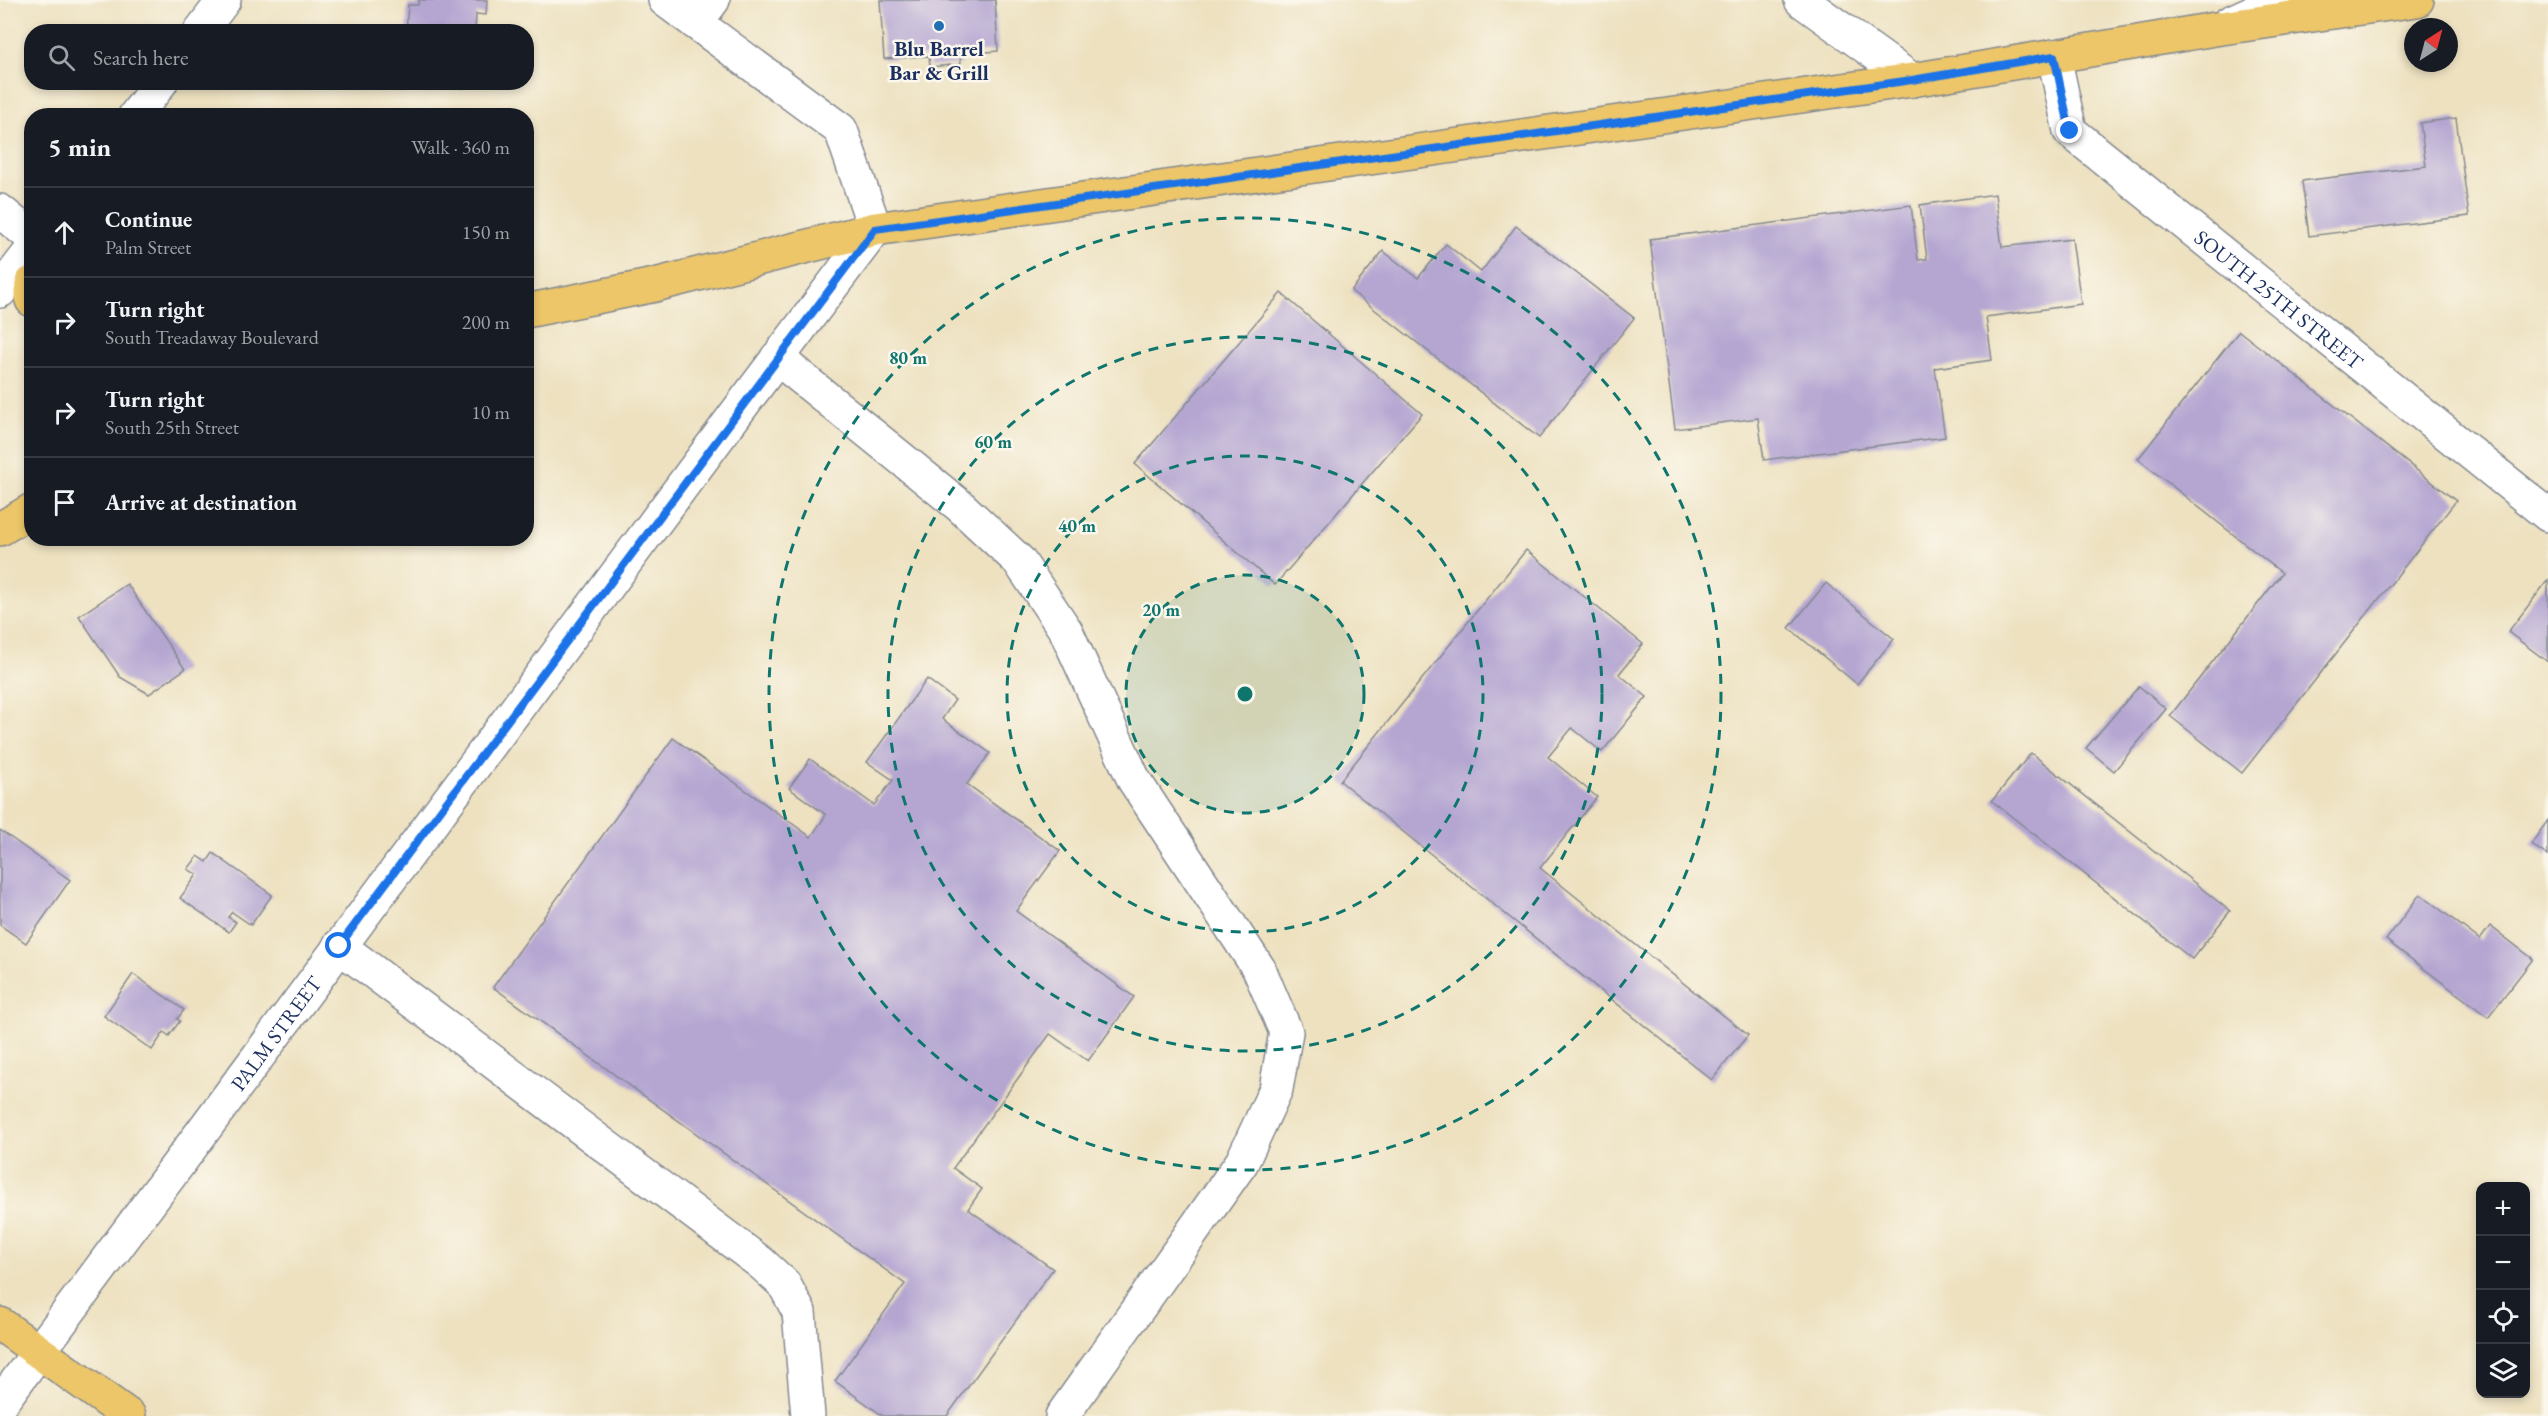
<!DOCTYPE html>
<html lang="en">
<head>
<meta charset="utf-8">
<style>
	:root { --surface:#171b24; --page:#242831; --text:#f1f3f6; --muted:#9ea1a6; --line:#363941 }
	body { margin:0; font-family:"EB Garamond",serif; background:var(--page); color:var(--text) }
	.controls { position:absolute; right:18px; bottom:18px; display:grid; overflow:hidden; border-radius:12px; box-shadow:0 3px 9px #0003 }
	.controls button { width:54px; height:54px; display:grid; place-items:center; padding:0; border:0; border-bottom:2px solid var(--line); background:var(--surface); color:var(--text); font:30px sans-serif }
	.compass { position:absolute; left:2404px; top:18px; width:54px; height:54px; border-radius:50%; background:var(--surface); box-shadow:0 3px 9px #0003; rotate:36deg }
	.stop { position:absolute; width:18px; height:18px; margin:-14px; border:4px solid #1a73e8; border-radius:50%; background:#fff }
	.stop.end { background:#1a73e8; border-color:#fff; box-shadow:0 2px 6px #0008 }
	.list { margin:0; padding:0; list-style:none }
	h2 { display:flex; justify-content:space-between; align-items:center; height:78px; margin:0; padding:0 24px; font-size:26px }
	h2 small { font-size:20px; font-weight:400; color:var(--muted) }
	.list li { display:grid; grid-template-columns:39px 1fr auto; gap:18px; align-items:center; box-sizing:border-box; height:90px; padding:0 24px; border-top:2px solid var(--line) }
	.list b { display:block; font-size:22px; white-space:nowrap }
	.list p { margin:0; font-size:20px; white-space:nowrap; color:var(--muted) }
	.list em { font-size:20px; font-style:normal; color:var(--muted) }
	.icon { flex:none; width:33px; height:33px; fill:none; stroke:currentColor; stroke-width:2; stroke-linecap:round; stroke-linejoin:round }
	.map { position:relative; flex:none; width:2548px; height:1416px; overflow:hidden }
	.search { position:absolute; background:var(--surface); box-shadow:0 3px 9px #0003; left:24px; top:24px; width:510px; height:66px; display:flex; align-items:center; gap:15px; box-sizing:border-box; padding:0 21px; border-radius:24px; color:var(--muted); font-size:22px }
	.panel { position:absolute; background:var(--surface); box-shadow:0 3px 9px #0003; left:24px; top:108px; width:510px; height:438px; border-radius:24px }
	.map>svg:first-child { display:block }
	.building { fill:#b4a5d1 }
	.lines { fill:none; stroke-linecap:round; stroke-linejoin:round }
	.minor-casing { stroke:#84888f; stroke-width:36 }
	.major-casing { stroke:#84888f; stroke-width:36 }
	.minor { stroke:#fff; stroke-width:33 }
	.major { stroke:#ecc669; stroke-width:33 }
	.route { stroke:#1a73e8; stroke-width:8 }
	.ring { fill:none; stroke:#0f766e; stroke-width:3; stroke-dasharray:10 8 }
	.poi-dot { fill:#1f6fb2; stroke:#fbf7ec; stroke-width:2 }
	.labels { text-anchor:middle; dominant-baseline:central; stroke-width:5; stroke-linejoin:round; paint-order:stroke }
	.poi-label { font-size:21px; font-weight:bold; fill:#1b2f5e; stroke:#fbf7ec }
	.street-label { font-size:21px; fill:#1b2f5e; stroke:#fbf7ec }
	.centre { fill:#0f766e; stroke:#fbf7ec; stroke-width:3 }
	.ring-label { font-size:18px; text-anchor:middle; font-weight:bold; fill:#0f766e; stroke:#fbf7ec; stroke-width:5; stroke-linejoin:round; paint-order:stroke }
</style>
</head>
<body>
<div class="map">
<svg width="2548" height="1416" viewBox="0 0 2548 1416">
	<rect width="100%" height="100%" fill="#fbf7ec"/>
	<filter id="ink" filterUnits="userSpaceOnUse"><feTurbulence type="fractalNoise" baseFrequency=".0167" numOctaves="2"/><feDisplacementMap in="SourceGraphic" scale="12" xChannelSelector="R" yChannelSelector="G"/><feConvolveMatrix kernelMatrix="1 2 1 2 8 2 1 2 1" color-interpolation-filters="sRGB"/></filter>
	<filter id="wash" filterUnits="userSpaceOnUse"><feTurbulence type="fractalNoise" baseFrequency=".008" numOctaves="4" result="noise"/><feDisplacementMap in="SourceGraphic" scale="24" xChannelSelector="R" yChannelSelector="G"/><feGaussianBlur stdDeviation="1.35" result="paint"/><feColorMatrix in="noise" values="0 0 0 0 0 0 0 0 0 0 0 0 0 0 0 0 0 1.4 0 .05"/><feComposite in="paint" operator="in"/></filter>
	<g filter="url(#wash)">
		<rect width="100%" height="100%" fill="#ede1c0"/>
		<g id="blocks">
			<g class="building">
				<polygon points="419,0 487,0 486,15 476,14 475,32 406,32 408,5 418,5"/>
				<polygon points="880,0 995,0 998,51 960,54 961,64 930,67 929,56 884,59"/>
				<polygon points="413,82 465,82 464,88"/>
				<polygon points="2456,118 2469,216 2309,236 2302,181 2426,166 2420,123"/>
				<polygon points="1995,194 2002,247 2072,239 2081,304 1986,317 1992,360 1935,368 1945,437 1764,460 1758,418 1675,429 1650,239 1911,205 1918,260 1927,259 1920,205"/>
				<polygon points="1516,226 1634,318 1539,438 1351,291 1383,251 1418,278 1446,244 1481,272"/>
				<polygon points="1281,293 1422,414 1275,585 1135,464"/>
				<polygon points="2239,331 2456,501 2242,773 2170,716 2282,573 2138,459"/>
				<polygon points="1526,550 1643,644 1619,674 1647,697 1602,752 1572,728 1548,757 1597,797 1540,868 1748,1035 1712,1080 1340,781"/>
				<polygon points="2548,580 2548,662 2508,632"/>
				<polygon points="1826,583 1894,639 1857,684 1789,628"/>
				<polygon points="127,584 185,669 149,694 120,677 79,616"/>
				<polygon points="927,679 955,700 942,719 990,753 967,784 1060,851 1016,911 1134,997 1088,1061 1050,1034 953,1168 982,1189 968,1209 1053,1269 947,1416 883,1416 835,1381 905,1284 493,987 673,738 811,837 826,815 789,788 810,759 874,805 893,780 867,762"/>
				<polygon points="2139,686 2166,709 2114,771 2086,748"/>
				<polygon points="2031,753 2230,911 2192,959 1992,801"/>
				<polygon points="2548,820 2548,856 2531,844"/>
				<polygon points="0,830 70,880 26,943 0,925"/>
				<polygon points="213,853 272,895 251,925 232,912 228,917 236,922 229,932 180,898 197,875 188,869 198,856 207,862"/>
				<polygon points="2420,894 2480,940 2490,926 2533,959 2488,1017 2386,940"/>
				<polygon points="133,974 184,1010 177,1019 180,1021 169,1036 164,1032 152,1050 104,1016"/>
			</g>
		</g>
	</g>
	<g filter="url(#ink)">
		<use href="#blocks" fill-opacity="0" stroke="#84888f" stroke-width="1.5"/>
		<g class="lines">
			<g class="minor-casing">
				<g id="minor">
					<polyline points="1801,0 1912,80"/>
					<polyline points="696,23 713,0"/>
					<polyline points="2229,23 2279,0"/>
					<polyline points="200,32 224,0"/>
					<path id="s1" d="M2054,56L2070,131L2548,515"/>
					<polyline points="135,116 161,82"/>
					<polyline points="0,211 32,237"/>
					<polyline points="0,291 32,250"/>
					<polyline points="777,358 960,506 1019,561 1066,631 1134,780 1259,969 1286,1032 1276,1089 1242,1162 1062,1416"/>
					<polyline points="339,946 761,1263 784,1284 799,1312 808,1416"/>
					<path id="s2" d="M0,1404L746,400L875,229L841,130L665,0"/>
				</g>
			</g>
			<g class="major-casing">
				<g id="major">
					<polyline points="32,283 32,300"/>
					<polyline points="526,311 655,285 875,229 1912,80 2215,29 2417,0"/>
					<polyline points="0,529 32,510"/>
					<polyline points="0,1324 129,1416"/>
				</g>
			</g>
			<use href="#minor" class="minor"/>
			<use href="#major" class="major"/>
		</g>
	</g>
	<g class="lines" filter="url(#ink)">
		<polyline class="route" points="339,946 875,229 1912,80 2054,56 2070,131"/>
	</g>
	<circle cx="1245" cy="694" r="119" fill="#0f766e" fill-opacity=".12"/>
	<g class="ring">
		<circle cx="1245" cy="694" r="119"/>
		<circle cx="1245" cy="694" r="238"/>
		<circle cx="1245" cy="694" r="357"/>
		<circle cx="1245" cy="694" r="476"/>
	</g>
	<circle class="poi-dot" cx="939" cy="26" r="6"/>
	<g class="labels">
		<g class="poi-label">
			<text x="939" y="48">Blu Barrel<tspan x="939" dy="24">Bar &amp; Grill</tspan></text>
		</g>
		<g class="street-label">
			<text stroke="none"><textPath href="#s1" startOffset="345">SOUTH 25TH STREET</textPath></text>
			<text stroke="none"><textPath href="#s2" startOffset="462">PALM STREET</textPath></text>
		</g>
	</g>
	<circle cx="1245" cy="694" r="9" class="centre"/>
	<g class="ring-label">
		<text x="908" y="364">80 m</text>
		<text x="993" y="448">60 m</text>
		<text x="1077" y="532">40 m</text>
		<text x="1161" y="616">20 m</text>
	</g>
</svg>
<div class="controls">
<button>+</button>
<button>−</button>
<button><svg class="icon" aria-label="locate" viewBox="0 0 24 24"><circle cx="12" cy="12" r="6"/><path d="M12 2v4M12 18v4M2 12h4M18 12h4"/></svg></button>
<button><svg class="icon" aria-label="layers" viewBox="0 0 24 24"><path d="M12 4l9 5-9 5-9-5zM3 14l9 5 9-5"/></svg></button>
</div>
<svg class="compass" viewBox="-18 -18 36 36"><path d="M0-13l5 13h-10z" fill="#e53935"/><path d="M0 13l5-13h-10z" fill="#9ea1a6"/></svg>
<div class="stop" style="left:339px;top:946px"></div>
<div class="stop end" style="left:2070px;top:131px"></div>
<div class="search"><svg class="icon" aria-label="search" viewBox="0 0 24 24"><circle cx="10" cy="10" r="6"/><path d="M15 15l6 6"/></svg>Search here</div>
<section class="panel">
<h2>5 min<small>Walk · 360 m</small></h2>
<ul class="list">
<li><svg class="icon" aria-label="ahead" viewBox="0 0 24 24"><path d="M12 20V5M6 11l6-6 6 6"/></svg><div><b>Continue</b><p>Palm Street</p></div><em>150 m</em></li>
<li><svg class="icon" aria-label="right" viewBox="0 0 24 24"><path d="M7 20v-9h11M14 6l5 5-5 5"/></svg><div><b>Turn right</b><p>South Treadaway Boulevard</p></div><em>200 m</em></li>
<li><svg class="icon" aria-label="right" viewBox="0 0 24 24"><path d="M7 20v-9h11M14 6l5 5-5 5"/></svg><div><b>Turn right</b><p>South 25th Street</p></div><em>10 m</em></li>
<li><svg class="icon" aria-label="arrive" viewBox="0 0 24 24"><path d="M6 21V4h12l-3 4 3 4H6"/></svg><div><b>Arrive at destination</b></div></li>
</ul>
</section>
</div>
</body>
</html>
